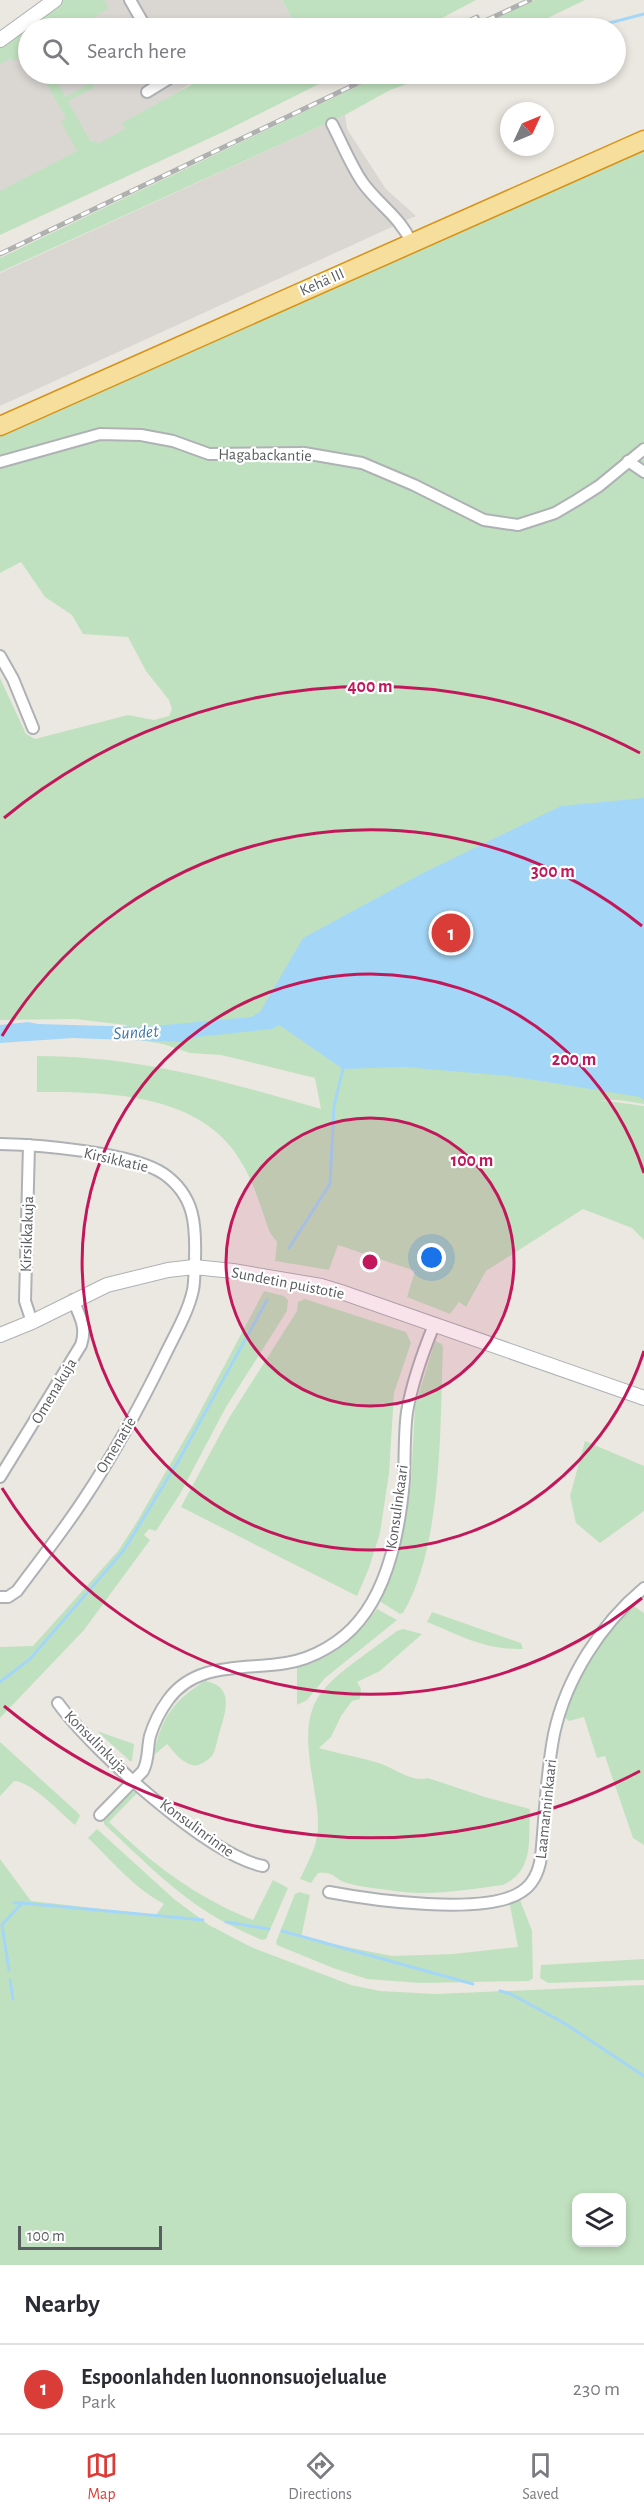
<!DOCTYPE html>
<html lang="en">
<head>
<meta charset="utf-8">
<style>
	:root { --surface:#fff; --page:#f2f2f3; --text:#2b2b33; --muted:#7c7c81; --line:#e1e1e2; --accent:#da3d38 }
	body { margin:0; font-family:"Alegreya Sans",sans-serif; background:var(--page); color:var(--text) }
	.controls { position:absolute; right:18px; bottom:18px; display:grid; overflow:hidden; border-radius:12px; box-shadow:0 3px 9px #0003 }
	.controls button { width:54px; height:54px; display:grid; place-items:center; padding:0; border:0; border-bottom:2px solid var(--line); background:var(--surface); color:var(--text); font:30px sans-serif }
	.compass { position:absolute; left:500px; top:102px; width:54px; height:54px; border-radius:50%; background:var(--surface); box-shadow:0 3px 9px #0003; rotate:46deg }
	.scale { position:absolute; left:18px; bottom:15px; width:144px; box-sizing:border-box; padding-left:6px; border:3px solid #595d60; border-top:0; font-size:16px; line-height:21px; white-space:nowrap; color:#595d60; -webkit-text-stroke:4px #fff; paint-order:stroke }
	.you { position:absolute; left:432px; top:1258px; width:21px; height:21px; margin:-15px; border:4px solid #fff; border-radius:50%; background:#1a73e8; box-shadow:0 0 0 9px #1a73e833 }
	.badge { display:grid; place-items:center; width:39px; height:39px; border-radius:50%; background:var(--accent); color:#fff; font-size:20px; font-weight:700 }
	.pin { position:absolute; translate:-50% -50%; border:3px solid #fff; box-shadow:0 2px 6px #0006 }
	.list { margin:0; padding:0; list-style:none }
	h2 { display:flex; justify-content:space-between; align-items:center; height:78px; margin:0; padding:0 24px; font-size:26px }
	h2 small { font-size:20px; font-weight:400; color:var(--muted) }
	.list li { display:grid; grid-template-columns:39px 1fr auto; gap:18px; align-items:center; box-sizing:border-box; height:90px; padding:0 24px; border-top:2px solid var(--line) }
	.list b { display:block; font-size:22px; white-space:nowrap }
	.list p { margin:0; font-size:20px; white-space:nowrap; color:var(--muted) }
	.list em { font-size:20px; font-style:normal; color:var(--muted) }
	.icon { flex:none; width:33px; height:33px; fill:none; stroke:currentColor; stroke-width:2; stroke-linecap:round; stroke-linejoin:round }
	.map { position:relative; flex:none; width:644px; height:2265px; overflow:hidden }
	.search { position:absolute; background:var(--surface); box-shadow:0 3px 9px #0003; left:18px; right:18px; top:18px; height:66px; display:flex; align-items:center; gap:15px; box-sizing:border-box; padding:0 21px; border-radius:33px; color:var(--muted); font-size:22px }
	.sheet { height:168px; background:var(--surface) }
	nav { display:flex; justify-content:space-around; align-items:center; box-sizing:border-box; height:84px; border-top:2px solid var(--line); background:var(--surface); font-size:16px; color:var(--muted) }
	nav a { display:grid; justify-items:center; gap:3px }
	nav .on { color:var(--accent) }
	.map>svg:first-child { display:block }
	.industrial { fill:#dad7d3 }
	.green { fill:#c0e1bf; fill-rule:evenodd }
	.water { fill:#a4d7f7 }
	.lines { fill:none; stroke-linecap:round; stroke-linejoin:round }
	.stream { stroke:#a4d7f7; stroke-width:3 }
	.minor-casing { stroke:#aeb2b5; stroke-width:14 }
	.tertiary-casing { stroke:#aeb2b5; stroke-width:16 }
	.trunk-casing { stroke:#d99113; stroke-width:21 }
	.minor { stroke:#fff; stroke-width:10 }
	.tertiary { stroke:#fff; stroke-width:14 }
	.trunk { stroke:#f6de9c; stroke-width:18 }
	.rail-casing { stroke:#afb0b0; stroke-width:5 }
	.rail { stroke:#fff; stroke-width:3; stroke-dasharray:9; stroke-linecap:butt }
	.ring { fill:none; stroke:#c2185b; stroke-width:3 }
	.labels { text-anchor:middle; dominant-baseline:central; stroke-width:4.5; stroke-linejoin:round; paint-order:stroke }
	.street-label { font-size:16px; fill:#595d60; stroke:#fff }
	.water-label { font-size:18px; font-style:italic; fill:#4479a7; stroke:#fff }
	.centre { fill:#c2185b; stroke:#fff; stroke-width:3 }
	.ring-label { font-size:18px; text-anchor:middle; font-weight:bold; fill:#c2185b; stroke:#fff; stroke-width:4.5; stroke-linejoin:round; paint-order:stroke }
</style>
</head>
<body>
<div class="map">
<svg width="644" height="2265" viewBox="0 0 644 2265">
	<rect width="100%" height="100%" fill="#ebe8e1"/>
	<g class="industrial">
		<polygon points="64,0 282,0 296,27 293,28 28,28 28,74 211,74 188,85 0,223 0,47 22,33"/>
		<polygon points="345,115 347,129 386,189 416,216 0,406 0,273"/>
	</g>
	<g class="green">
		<polygon points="64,0 105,0 108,9 75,28 28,28 28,52 14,61 11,58 0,64 0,47 22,33"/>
		<polygon points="282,0 476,0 423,28 293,28 296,26"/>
		<polygon points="535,0 585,0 527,28 477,28"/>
		<polygon points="41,74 52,74 66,97 97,79 98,81 92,85 94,88 68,101 91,142 95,140 98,144 125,129 122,123 211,74 339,74 223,132 0,235 0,191 77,151 61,122 66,118"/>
		<polygon points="383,74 435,74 390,90 345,115 0,272 0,258"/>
		<path d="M644,149V1104L619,1100H600L644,1106V1240L632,1228L583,1209L486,1271L466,1307L459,1302L450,1314L407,1297L415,1271L338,1245L329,1270L275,1261L277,1242L270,1233C262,1211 255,1186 243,1165C204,1093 109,1092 37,1092V1056C139,1056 224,1081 321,1109L315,1078L221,1055L190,1053L163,1044L134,1039L126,1025L75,1019L0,1020V678L26,734L35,739L128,715L154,720L169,716L172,709L169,700L146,671L128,637L83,634L72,615L45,597L21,562L0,573V436Z"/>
		<polygon points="264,1291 284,1296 288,1300 287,1311 226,1407 180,1494 156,1531 149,1529 144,1535 150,1540 84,1630 0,1718 0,1647 33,1646 118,1551 135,1525 194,1423"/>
		<polygon points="305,1299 406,1332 411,1343 394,1393 389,1473 380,1533 369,1568 357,1596 181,1507 229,1418 297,1311 298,1302"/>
		<path d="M435,1341L442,1344L443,1347C440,1424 443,1546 403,1613L400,1614L381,1602L380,1598L390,1576L403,1532L411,1484L415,1406Z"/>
		<polygon points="585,1441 644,1466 644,1511 600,1543 576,1523 570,1496"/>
		<path d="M632,1605L644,1613V1845L633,1838L605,1756L597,1758L584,1717L569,1721L564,1717C580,1675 600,1638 632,1605Z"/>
		<path d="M377,1609L397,1620L325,1678L307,1700L297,1705V1667C333,1659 356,1638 377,1609Z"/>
		<path d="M432,1612L521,1643L523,1649C485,1650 461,1636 427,1622Z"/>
		<path d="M403,1629L422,1634L380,1671L357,1682L361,1689L360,1699L352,1701L341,1716L331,1737L319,1748C339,1754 360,1757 379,1763C394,1768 412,1783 428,1778L485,1797L530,1809C528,1840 535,1870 503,1885C465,1890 426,1897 388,1890C375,1888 360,1887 347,1883C335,1880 335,1871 318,1873L311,1883L300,1879C308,1862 318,1845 318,1827C319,1784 291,1725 325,1688C342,1669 376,1647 397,1631Z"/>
		<path d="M205,1681C236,1686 225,1714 219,1734C217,1740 216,1750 212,1756C207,1761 199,1767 192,1765C181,1762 174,1752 167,1744L154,1755C160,1719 174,1700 205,1681Z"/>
		<polygon points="97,1731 134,1744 132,1761 130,1761"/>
		<path d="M0,1742L78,1813L80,1816L75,1825C60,1813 33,1782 14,1781L0,1796Z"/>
		<path d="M139,1791L109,1822C152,1864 197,1898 253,1920L273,1880L288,1888L266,1939L262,1940C251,1935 239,1930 228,1924C181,1900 142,1859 104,1824V1820L132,1792Z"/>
		<path d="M97,1829L174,1899L209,1925L251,1947L351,1985L380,1991L436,1994L644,1985V2265H0V1859L31,1901L156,1915L164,1904C134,1888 112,1861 88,1838ZM576,2198H622V2242H576Z"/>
		<polygon points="299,1892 310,1895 301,1938 392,1956 453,1954 518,1947 509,1900 520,1900 532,1931 533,1978 529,1981 420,1983 367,1979 333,1968 277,1945 276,1942 295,1894"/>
		<polygon points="644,1959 644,1980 548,1983 540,1978 541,1965"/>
	</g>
	<polygon class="water" points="644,798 644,1101 640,1097 509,1076 404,1067 343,1069 279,1025 272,1029 197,1037 184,1042 73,1038 0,1043 0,1025 28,1022 38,1024 143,1027 251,1017 260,1012 303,938 423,873 561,806"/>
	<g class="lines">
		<g class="stream">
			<polyline points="590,28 644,14"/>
			<polyline points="289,1248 330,1184 334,1106 343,1069"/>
			<polyline points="0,1682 30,1659 124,1550 179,1460 267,1300"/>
			<polyline points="14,1903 22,1903"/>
			<polyline points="226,1922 269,1929"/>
			<polyline points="282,1931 473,1984"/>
			<polyline points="9,1970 2,1925 22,1903 203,1920"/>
			<polyline points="10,1980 13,1999"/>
			<polyline points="500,1991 511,1994 564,2023 644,2076"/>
		</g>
		<g class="minor-casing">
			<g id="minor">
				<polyline points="130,0 146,28"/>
				<polyline points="147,92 173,76 172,74"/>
				<path d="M332,124C342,143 351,166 363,183C379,205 400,217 411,242"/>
				<polyline points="628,461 644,472"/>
				<polyline points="0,462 100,434 141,435 173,441 209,454 304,453 362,463 414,485 484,520 518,525 555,513 577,500 599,486 644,449"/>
				<polyline points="0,656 13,679 33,728"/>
				<path d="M0,1144C39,1145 132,1152 164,1174C195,1196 196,1225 195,1259C194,1269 195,1280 193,1290C188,1313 174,1336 164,1357C140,1406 114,1454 84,1499C63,1531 40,1560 17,1591L8,1597H0"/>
				<polyline points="29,1145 25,1301 32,1322"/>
				<path d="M0,1477L81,1345C87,1327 80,1317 73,1300"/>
				<path d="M58,1703C91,1749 209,1856 263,1866"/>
				<path d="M100,1815L143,1771C149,1760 147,1749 150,1736C154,1723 160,1711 168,1700C196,1661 245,1670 286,1663C313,1659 342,1642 359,1621C390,1584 400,1527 404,1480C405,1458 404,1434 407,1412C412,1383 423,1352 434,1325"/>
				<path d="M329,1892C371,1900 485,1916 521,1892C534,1884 539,1871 541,1857C545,1817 546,1774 554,1734C566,1678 601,1624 644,1588"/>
			</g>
		</g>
		<g class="tertiary-casing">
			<g id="tertiary">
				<polyline points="0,40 55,0"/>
				<polyline points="0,1335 32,1322 107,1285 168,1270 194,1267 233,1271 321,1286 344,1293 644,1398"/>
			</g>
		</g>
		<g class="trunk-casing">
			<polyline id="trunk" points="0,426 644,140"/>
		</g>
		<use href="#minor" class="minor"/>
		<use href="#tertiary" class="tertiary"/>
		<use href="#trunk" class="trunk"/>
		<g class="rail-casing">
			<g id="rail">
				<polyline points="453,28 477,17"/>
				<polyline points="470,28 530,0"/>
				<polyline points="0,254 377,74"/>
			</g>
		</g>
		<use href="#rail" class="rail"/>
	</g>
	<circle cx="370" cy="1262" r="144" fill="#c2185b" fill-opacity=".12"/>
	<g class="ring">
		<circle cx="370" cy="1262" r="144"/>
		<path d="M644 1351A288 288 0 1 1 644 1173"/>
		<path d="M642 1598A432 432 0 0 1 2 1488M2 1036A432 432 0 0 1 642 926"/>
		<path d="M640 1771A576 576 0 0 1 4 1706M4 818A576 576 0 0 1 640 753"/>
	</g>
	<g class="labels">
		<g class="street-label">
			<text transform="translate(322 282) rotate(-24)">Kehä III</text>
			<text transform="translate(265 455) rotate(1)">Hagabackantie</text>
			<text transform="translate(116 1160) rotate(13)">Kirsikkatie</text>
			<text transform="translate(27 1234) rotate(-88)">Kirsikkakuja</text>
			<text transform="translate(288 1283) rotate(11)">Sundetin puistotie</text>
			<text transform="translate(54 1391) rotate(-59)">Omenakuja</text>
			<text transform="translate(116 1445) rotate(-59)">Omenatie</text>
			<text transform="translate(397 1507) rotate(-82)">Konsulinkaari</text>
			<text transform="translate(96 1742) rotate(45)">Konsulinkuja</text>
			<text transform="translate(546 1809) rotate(-84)">Laamanninkaari</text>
			<text transform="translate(197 1828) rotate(36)">Konsulinrinne</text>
		</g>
		<g class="water-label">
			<text transform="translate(136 1033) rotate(-3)">Sundet</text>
		</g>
	</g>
	<circle cx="370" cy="1262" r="9" class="centre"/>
	<g class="ring-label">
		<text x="370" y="692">400 m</text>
		<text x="553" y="877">300 m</text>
		<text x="574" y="1065">200 m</text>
		<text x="472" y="1166">100 m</text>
	</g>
</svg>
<div class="controls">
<button><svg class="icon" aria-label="layers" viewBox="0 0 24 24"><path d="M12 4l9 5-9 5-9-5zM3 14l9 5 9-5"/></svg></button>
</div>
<svg class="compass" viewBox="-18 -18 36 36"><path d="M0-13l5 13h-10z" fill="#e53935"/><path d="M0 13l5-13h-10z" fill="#7c7c81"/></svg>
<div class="scale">100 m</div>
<div class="you"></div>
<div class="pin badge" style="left:451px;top:933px">1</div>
<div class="search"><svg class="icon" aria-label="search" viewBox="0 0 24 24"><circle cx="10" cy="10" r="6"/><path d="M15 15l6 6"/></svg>Search here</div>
</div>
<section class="sheet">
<h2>Nearby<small></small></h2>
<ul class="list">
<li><span class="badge">1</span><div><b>Espoonlahden luonnonsuojelualue</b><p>Park</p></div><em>230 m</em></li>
</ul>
</section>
<nav>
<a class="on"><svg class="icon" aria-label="map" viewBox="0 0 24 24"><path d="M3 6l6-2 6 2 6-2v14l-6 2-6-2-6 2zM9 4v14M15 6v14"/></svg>Map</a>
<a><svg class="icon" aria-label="directions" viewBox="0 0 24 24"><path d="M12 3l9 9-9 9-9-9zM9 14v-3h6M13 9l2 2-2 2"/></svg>Directions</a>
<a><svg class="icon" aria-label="saved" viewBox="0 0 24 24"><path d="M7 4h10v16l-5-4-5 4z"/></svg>Saved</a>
</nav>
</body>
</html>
